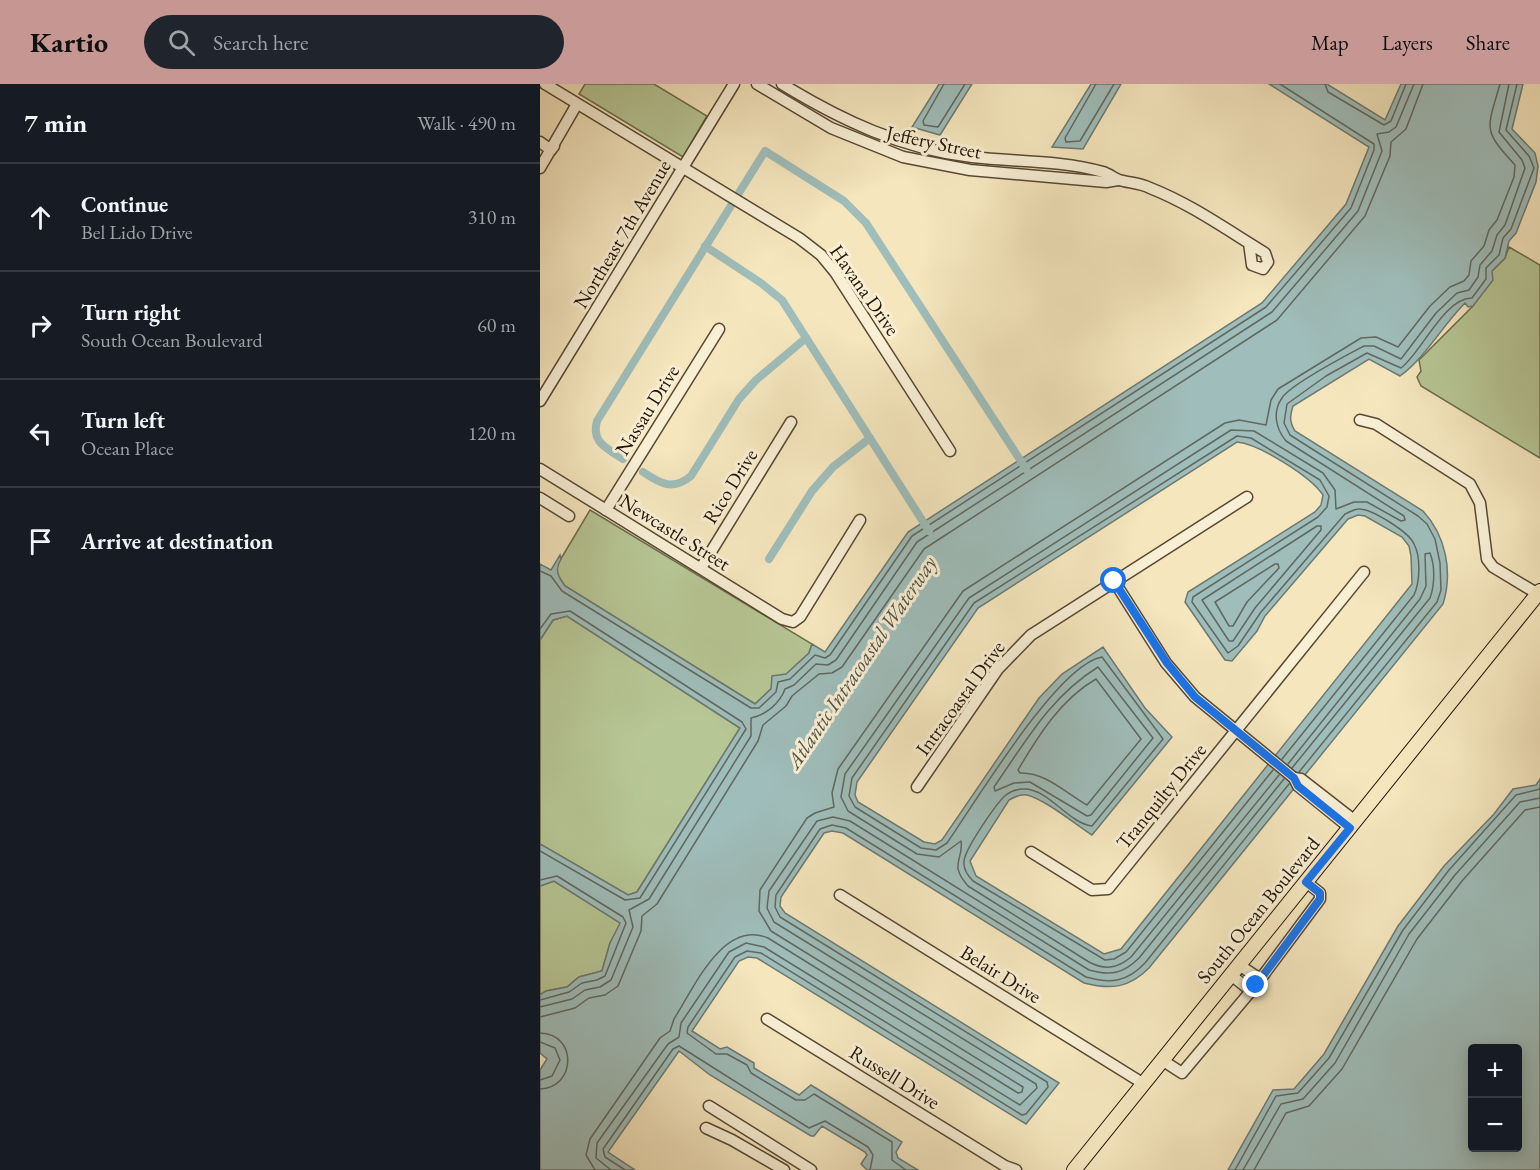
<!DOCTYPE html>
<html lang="en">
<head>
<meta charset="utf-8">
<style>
	:root { --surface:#171b24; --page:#20242c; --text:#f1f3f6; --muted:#9ea1a6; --line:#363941; --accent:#c59692 }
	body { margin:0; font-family:"EB Garamond",serif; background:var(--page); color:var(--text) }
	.controls { position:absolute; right:18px; bottom:18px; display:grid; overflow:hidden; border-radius:6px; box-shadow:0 3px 15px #0003 }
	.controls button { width:54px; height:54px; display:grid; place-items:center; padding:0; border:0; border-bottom:2px solid var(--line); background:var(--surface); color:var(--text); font:30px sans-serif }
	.stop { position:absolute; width:18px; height:18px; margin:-14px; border:4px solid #1a73e8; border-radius:50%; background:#fff }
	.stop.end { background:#1a73e8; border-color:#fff; box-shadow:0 2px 6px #0008 }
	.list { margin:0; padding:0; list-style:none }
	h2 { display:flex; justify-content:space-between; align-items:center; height:78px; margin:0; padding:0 24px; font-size:26px }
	h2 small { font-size:20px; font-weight:400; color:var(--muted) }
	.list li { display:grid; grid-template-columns:39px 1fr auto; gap:18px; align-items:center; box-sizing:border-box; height:108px; padding:0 24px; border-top:2px solid var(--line) }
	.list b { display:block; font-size:22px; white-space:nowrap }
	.list p { margin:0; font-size:20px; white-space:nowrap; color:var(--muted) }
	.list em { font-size:20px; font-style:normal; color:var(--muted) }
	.icon { flex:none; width:33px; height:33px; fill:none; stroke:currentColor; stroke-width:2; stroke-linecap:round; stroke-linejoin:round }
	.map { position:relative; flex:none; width:1000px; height:1086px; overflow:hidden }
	header { display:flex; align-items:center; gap:36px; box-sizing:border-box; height:84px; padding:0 30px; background:var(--accent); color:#111 }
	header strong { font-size:28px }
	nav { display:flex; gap:33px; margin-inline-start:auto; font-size:21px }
	.search { width:420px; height:54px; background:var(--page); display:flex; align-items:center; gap:15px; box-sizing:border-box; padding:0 21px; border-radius:33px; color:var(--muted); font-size:22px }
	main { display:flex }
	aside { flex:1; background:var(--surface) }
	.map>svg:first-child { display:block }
	.green { fill:#b7c695; stroke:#6c6d4d; stroke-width:1.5 }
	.water { fill:#9fbdba; stroke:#6d7972; stroke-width:1.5; fill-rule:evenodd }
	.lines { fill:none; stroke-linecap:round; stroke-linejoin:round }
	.shore { stroke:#606860; stroke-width:1.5 }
	.canal { stroke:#9fbdba; stroke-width:8 }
	.minor-casing { stroke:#574833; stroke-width:13 }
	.major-casing { stroke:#221405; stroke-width:16 }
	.minor { stroke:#f8efd5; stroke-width:10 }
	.major { stroke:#f5e6be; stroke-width:14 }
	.route { stroke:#1a73e8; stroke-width:8 }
	.labels { text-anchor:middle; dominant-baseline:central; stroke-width:6; stroke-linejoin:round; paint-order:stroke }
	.street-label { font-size:20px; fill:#221405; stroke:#f8efd5 }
	.water-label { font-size:21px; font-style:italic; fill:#4e4f44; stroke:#f8efd5 }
</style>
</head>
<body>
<header>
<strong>Kartio</strong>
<div class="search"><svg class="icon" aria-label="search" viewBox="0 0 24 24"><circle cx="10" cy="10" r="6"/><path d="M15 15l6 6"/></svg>Search here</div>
<nav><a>Map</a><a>Layers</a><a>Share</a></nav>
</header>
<main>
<aside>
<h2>7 min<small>Walk · 490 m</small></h2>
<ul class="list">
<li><svg class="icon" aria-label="ahead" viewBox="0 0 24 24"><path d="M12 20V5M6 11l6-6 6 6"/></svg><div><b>Continue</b><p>Bel Lido Drive</p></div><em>310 m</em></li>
<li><svg class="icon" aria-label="right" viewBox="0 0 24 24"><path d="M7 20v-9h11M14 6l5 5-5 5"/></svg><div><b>Turn right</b><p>South Ocean Boulevard</p></div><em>60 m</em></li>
<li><svg class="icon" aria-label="left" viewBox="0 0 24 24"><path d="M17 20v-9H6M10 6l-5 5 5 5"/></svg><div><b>Turn left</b><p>Ocean Place</p></div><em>120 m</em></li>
<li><svg class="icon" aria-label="arrive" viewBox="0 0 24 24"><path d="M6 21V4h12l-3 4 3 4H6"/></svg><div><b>Arrive at destination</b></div></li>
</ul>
</aside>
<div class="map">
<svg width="1000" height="1086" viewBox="0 0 1000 1086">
	<rect width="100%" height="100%" fill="#f5e6be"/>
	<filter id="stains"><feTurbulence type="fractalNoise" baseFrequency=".00333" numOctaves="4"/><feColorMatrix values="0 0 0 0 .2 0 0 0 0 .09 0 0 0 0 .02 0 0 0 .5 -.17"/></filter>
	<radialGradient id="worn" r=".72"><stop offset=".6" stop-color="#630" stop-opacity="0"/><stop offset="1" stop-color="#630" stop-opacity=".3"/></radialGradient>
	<g class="green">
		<polygon points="45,0 114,0 167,32 143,73 39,10"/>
		<polygon points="969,163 1000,181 1000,374 881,302 877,293 881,287 879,276 933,222 952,187 965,174"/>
		<polygon points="50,426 272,560 269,569 215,620 25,502 18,492 16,483"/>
		<polygon points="27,532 200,644 97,808 88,811 0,760 0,556 13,536"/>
		<polygon points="14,797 81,839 70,859 62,887 39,893 27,903 6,907 0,911 0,802"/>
	</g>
	<g class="water">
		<polygon points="399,0 432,0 400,51 372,43"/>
		<polygon points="551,0 581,0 543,65 512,63"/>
		<path d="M729,0H787L845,36L861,0H983L972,45L995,69L998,82L996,98L976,149L969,157L965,174L952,187L953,196L933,222L928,223L925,219C902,242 886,273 860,292L829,275L753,322C750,332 749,337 755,347L883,427C906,452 913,488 903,520L609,884C589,904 571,906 544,899L303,749L292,747L284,749L241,813L240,822L245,829L519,999L486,1040L217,874L208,873L199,877L152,947L180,965L187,963L214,979V984L259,1011L271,1001L362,1058L356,1068L358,1074L378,1086H327L321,1080L327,1071L325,1068L282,1042L274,1052H271L170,991L139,967L68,1068L95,1086H0V986L7,975L0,969V911L6,907L27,903L39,893L62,887L70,859L80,839L14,797L0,802V760L88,811L97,808L200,644L27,532L13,536L0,556V480L11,486L20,471L21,475C15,486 17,491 25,502L215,620L231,605L232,592L246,590L269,569L272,560L285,568L368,448L722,219L806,120L829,63ZM697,358C719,360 770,392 783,411L781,421L775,428L648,508L645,518L685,576L692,577L717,547L725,532L808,435L818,431L825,432L862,453L869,462L871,472L872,500L581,865L564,870L436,792L430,777L469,716C474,713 480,710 487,711C506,716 535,740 552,751L632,653L605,624L563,563L522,590L499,614L402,756L395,760L384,758L318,718L315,711L317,698L438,524Z"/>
		<path d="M1000,695V1086H688L733,1006L754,1005L784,970L858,842L904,782L954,730L973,705L996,701ZM933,964H978V1064H933Z"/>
	</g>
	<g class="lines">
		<g class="shore">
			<polyline points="404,0 383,37 384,41 398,43 425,0"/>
			<polyline points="556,0 525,54 526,58 540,57 574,0"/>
			<polyline points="785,0 788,8 844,41 851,37 866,0"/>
			<polygon points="777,442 781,442 781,446 715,524 693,557 689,557 662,516"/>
			<polygon points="735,480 738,480 739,484 707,518 693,542 689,542 675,518"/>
			<polyline points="0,487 11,492 22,507 211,624 219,624 236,608 238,598 250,595 275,571 285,574 290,571 372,452 726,223 811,124 834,66 834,60 740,0"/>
			<polyline points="0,545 11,530 30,527 202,638 206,645 100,814 85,816 0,767"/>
			<path d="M558,583L613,654L551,731L547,732L490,698L474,699L455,707L454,703C486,657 510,613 558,583Z"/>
			<path d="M556,595L601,655L547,721C526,709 505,688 480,689L478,686C498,652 521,615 556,595Z"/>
			<path d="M748,680L880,515L886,502L885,470L890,469C895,482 895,500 890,514L752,684"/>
			<path d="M733,686L586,868L574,875L565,876L433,797C428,792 423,785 424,777C425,765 457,718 466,711C471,707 477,705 484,705C509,705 528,739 552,742L623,655L562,573C518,580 435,719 407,759L396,766L381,764L315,723L309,712L312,694L434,519L697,352L711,354L780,396L789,412L787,423L778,433L653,513L652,518L688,569L698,562L721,528L805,430C810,428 814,425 819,425C832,425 869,448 874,460C881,473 880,498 874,511L742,675"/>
			<path d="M759,688L897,518L901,506L900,479L895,455L887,440L878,432L750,351L744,339L747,320L786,292L827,269L861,284C882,268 904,214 932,214L946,195V184L959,171L963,154L971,145L994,84L989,72L966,46L977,0"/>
			<path d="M739,691L591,873C577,885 564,886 549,878L428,802C408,779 424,777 421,757L399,773L377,770L308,727L301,713L305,690L429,514L691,346L714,347L783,389L795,406L796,425L814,418H827L861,437L865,436L864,432L746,357C736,345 732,328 742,314C751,300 807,271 824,262H834L861,275L896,229L917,209L929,206L938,193L940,181L952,167L957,151L965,141L985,84L982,76L959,48L969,0"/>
			<polyline points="0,796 17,792 83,833 86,839 65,892 57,896 42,899 29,908 0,916"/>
			<path d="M0,923L32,915L45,906L60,903L71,896L93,843L89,826L109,815L211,652V634C226,631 240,619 245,605L254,601L276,580L288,581L296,576L377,458L732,228L818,127L842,67L837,50L849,48L856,43L874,0"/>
			<polyline points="0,933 35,924 49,914 65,911 78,902 101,847 102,832 117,820 218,657 223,641 246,622 252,612 279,590 292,589 302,583 384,465 737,236 825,132 850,72 851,58 866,45 883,0"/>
			<path d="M0,949C38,950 36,1004 0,1005"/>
			<polyline points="0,958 15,964 20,976 12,992 0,996"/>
			<path d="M55,1086L46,1071L50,1055L120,954L130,947L134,935C154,904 183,835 228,854L478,1009L482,1008L483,1003L231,847L219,827L220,806L267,734L275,729L294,723L292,709L298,685L423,507L685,339L699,336L726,341L731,316L738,305L821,254L836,253L858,263L890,222L910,203L924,197L929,191L931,177L944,162L949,146L957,136L974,93L975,81C942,45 947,46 960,0"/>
			<path d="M71,1086L56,1074L57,1059L128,960L139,953L141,939L189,868L206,859L224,863L480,1021L497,1004L496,1000L234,838L227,824L229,807L277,737L293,733L310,737L549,886C570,892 583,890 599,874L744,695"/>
			<polyline points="85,1086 65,1073 63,1065 133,965 139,962 269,1044 285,1037 328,1063 333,1071 330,1086"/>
			<path d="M366,1086L352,1076V1058L274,1010L265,1016H256L211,989L207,981L187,970H176L147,949L148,943L195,873L207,867L221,869L482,1031L486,1030L508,1003L507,998L240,833L235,823L236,811L280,745L292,741L306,744L546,893C571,900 587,898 605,879L749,700"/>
			<polyline points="695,1086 736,1012 758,1009 789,974 863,846 909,786 976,711 1000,705"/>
			<polyline points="703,1086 741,1020 763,1015 795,979 869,850 915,791 980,718 1000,714"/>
			<polyline points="714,1086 746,1029 769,1022 802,985 877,855 922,797 985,726 1000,723"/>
		</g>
		<g class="canal">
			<polyline points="165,162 221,199 242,216 389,447"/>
			<path d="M83,375C67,364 51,359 57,337L225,67L304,117L326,139L486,385"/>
			<path d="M103,388C121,400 133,407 151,392L199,315L216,296L266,254"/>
			<polyline points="229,475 272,407 293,383 330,354"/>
		</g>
		<g class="minor-casing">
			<g id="minor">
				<polyline points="5,0 259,154 281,171 295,188 410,367"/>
				<polyline points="217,0 291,44 363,73 430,86 566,98 578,96"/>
				<path d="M242,0C301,36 362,65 432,73C475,78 520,76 563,88C569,90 574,94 579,96C590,99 600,99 610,104C651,120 687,146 725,169L728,178L723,185L712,181L709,159"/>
				<polyline points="0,58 11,66 14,62"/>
				<polyline points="0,84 37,20"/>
				<polyline points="0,317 194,0"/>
				<polyline points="820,336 836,340 930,400 940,419 947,475 953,483 998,510"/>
				<polyline points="0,385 242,535 253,538 260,533 320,436"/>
				<polyline points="0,414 29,432"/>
				<polyline points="66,426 179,245"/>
				<polyline points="161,484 251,338"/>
				<polyline points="574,497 626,579 655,613 754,694 758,702 810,744"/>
				<polyline points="754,694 761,695 815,737"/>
				<polyline points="377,703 458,585 491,551 707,413"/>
				<polyline points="491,768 552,806 568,805 824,488"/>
				<polyline points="300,811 604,1000"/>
				<polyline points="699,881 720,895"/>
				<polyline points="691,891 711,907"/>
				<polyline points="227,935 465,1082 476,1086"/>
				<polyline points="622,976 642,989 716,901 780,815 780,809 766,798"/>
				<polyline points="169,1022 271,1086"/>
				<polyline points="166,1044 192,1056 244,1086"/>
			</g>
		</g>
		<g class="major-casing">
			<polyline id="major" points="534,1086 1000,507"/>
		</g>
		<use href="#minor" class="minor"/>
		<use href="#major" class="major"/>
	</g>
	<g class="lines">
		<polyline class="route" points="574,497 627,579 655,613 754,694 758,702 810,744 766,798 780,809 780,815 716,901"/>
	</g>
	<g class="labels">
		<g class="street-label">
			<text transform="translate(394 58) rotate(12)">Jeffery Street</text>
			<text transform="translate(82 150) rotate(-59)">Northeast 7th Avenue</text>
			<text transform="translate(325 206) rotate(55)">Havana Drive</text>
			<text transform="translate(107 326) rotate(-58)">Nassau Drive</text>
			<text transform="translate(190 402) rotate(-58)">Rico Drive</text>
			<text transform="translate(135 448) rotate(32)">Newcastle Street</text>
			<text transform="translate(420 614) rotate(-54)">Intracoastal Drive</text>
			<text transform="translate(621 712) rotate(-51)">Tranquilty Drive</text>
			<text transform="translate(718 826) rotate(-51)">South Ocean Boulevard</text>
			<text transform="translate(461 890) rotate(32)">Belair Drive</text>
			<text transform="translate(355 993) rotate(32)">Russell Drive</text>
		</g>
		<g class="water-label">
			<text transform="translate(321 578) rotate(-56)">Atlantic Intracoastal Waterway</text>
		</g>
	</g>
	<rect width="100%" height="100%" filter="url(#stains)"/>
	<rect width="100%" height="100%" fill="url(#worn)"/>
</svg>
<div class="controls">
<button>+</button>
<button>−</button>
</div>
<div class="stop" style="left:574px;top:497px"></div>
<div class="stop end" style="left:716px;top:901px"></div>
</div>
</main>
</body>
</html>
